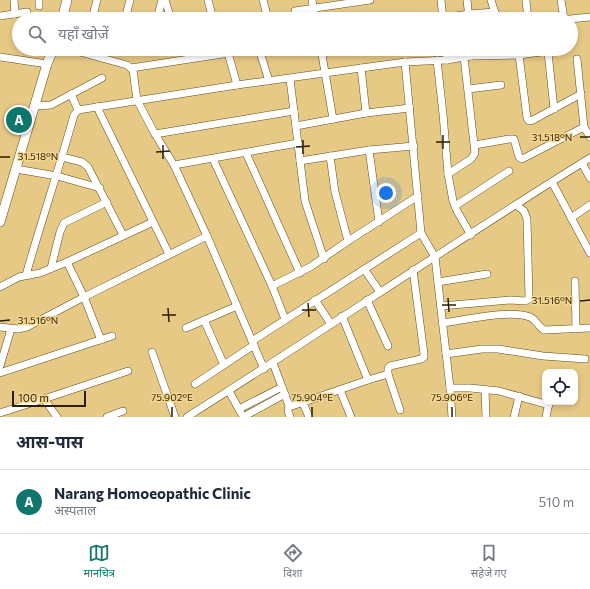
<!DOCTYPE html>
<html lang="hi">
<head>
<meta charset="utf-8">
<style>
	:root { --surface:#fff; --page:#f2f2f3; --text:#1f2937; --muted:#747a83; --line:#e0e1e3; --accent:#0f766e }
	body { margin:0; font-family:Commissioner,"Noto Sans Devanagari",sans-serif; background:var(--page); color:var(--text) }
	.controls { position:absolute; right:12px; bottom:12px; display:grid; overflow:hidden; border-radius:8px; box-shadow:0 2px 6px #0003 }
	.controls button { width:36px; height:36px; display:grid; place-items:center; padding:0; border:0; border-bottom:1px solid var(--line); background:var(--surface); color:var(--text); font:20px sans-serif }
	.scale { position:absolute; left:12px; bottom:10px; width:74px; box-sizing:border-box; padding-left:4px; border:2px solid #2a1f03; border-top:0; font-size:11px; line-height:14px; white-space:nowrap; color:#2a1f03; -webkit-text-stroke:3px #f4d693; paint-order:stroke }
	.you { position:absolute; left:386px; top:193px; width:14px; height:14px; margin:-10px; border:3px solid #fff; border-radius:50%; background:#1a73e8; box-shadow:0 0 0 6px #1a73e833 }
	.badge { display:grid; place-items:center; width:26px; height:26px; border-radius:50%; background:var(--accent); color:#fff; font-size:13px; font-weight:700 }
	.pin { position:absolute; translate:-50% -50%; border:2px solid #fff; box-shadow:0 1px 4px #0006 }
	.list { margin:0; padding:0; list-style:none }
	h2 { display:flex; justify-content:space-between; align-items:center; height:52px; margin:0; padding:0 16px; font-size:17px }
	h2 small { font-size:13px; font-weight:400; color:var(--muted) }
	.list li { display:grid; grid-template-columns:26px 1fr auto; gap:12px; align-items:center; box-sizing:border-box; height:64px; padding:0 16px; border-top:1px solid var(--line) }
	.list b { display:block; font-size:15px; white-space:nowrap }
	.list p { margin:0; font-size:13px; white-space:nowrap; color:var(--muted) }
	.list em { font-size:13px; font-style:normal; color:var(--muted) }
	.icon { flex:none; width:22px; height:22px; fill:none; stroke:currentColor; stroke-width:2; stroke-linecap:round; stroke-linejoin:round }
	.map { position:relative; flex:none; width:590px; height:417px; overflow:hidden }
	.search { position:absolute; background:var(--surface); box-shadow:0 2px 6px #0003; left:12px; right:12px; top:12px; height:44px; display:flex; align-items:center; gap:10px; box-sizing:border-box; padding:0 14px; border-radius:22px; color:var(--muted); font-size:15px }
	.sheet { height:116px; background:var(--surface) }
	nav { display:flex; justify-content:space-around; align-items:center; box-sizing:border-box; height:56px; border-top:1px solid var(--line); background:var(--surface); font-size:11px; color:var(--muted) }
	nav a { display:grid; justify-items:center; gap:2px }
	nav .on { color:var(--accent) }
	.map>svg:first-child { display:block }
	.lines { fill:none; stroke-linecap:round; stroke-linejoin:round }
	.minor-casing { stroke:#624d1a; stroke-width:8 }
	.major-casing { stroke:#624d1a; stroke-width:10 }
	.minor { stroke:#fff; stroke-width:7 }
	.major { stroke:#fff; stroke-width:9 }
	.ticks { fill:none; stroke:#2a1f03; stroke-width:1.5 }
	.ticks-label { font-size:10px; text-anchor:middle; fill:#2a1f03; stroke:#f4d693; stroke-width:3; stroke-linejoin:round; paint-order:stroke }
</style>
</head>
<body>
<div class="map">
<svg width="590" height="417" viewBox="0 0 590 417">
	<rect width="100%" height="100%" fill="#e7c986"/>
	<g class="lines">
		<g class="minor-casing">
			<g id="minor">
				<polyline points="14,0 15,14"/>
				<polyline points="39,0 39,6"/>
				<polyline points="165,0 171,19"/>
				<polyline points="208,0 213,19"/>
				<polyline points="263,0 268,19"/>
				<polyline points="312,0 315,19"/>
				<polyline points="441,0 443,19"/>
				<polyline points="467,0 469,19"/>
				<polyline points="491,0 497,19"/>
				<polyline points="561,0 564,19"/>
				<polyline points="526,1 528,19"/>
				<polyline points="295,11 370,0"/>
				<polyline points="0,16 27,12"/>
				<polyline points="93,16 106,19"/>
				<polyline points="92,19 97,0"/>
				<polyline points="125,19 130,0"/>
				<polyline points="157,19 162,0"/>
				<polyline points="439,19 468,14 495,12"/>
				<polyline points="570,19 590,17"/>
				<polyline points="69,49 127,65 133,70 137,100 155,134 174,165 207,236 264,369"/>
				<polyline points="227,49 237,85"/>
				<polyline points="259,49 269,81"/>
				<polyline points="321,49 333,119"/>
				<polyline points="446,49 447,60 405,62 421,233 435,257 450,388 452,417"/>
				<polyline points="548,52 554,109"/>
				<polyline points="519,55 527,118 529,121 533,120 581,94"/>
				<polyline points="471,56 519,55 563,49"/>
				<polyline points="0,57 47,64"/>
				<polyline points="577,59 584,127 590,137"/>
				<polyline points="437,60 443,114 448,174 453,201 457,211 471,235"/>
				<polyline points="447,60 464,57"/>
				<polyline points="131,68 229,53"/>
				<polyline points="361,68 366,113"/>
				<polyline points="290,79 305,201 324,259"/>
				<polyline points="468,89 501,85"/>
				<polyline points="71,94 78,110"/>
				<polyline points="35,106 51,105 102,78"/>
				<polyline points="97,107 169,254"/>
				<polyline points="296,126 366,113 410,108"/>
				<polyline points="155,134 294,111"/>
				<polyline points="475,145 509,139 514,139 519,157 522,159 584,127"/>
				<polyline points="369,150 379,222"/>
				<polyline points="246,153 300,273"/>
				<polyline points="330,156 335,192 348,241"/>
				<polyline points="62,157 82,162 88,167 123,235"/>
				<polyline points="213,159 272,286 285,319"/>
				<polyline points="300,161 369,150 414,146"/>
				<polyline points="582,163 590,178"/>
				<polyline points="174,165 298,143"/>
				<polyline points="16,169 57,176 100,188"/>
				<polyline points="448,174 471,159 475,153 464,57 471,56 471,49"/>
				<polyline points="552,182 590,253"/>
				<polyline points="455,206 509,171"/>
				<polyline points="571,218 590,205"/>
				<polyline points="67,262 84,297 101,340"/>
				<polyline points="51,268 60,232 64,223 107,202"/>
				<polyline points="364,269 380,292"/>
				<path d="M26,275C41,222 59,169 74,115L78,110L237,85L405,62"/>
				<polyline points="575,281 576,329"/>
				<polyline points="438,282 487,274"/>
				<polyline points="272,286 310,267 348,241 418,196"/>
				<polyline points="0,287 19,277 40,273 67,262 153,222"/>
				<polyline points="315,300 331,324"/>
				<polyline points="367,300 388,346"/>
				<polyline points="441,306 511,300 525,301 529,299 527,219 524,211 516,205"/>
				<polyline points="204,320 224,365"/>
				<path d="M443,323C465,320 511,309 530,317C537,320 538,327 544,330L590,328"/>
				<polyline points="0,327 18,329 27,327 84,297 207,236"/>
				<polyline points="186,328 237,306"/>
				<polyline points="252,341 421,233"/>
				<polyline points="152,352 175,417"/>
				<polyline points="446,354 482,349 498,349 543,356 585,359"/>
				<polyline points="273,363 288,403 292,406 368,380 342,316"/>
				<polyline points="0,366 11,329"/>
				<polyline points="0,373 112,336"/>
				<polyline points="368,380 388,374"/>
				<polyline points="195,384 254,345"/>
				<polyline points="450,388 470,388 499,391 549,405"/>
				<polyline points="340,390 351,417"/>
				<polyline points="485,390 486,417"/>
				<polyline points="229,391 241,413"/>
				<polyline points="44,399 57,417"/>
				<polyline points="303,403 309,417"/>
				<polyline points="289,405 288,411 290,417"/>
				<polyline points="239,409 282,387"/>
				<polyline points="400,410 388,374 388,368 390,366 421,359 424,357 424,354 413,270"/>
				<polyline points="0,413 44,399 128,371"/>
				<polyline points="107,417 123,411"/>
				<path d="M187,417C322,332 454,242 590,158"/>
				<polyline points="243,417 285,394"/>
				<polyline points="514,417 519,396"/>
				<polyline points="546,417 549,402"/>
			</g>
		</g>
		<g class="major-casing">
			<g id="major">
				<polyline points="62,19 67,0"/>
				<polyline points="0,222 47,64 53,49"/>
			</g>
		</g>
		<use href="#minor" class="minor"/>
		<use href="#major" class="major"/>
	</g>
	<path class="ticks" d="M443,135V149M580,137H590M303,140V154M436,142H450M163,145V159M296,147L310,146M156,152L170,151M0,157H10M448,298L449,312M580,301L590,300M308,303L309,317M442,305H456M168,308L169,322M302,310H316M162,315H176M0,321L10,320M172,407V417M312,407V417M452,407V417"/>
	<g class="ticks-label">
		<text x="552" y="141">31.518°N</text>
		<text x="38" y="160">31.518°N</text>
		<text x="552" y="304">31.516°N</text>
		<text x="38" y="324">31.516°N</text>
		<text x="172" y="401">75.902°E</text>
		<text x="312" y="401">75.904°E</text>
		<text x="452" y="401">75.906°E</text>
	</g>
</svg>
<div class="controls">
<button><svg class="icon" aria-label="locate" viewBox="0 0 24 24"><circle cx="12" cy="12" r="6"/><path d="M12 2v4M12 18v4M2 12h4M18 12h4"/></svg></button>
</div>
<div class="scale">100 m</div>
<div class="you"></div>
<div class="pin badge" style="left:19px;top:120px">A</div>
<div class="search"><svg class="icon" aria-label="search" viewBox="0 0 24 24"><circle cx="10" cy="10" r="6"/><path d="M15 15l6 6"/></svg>यहाँ खोजें</div>
</div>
<section class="sheet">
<h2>आस-पास<small></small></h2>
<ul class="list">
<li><span class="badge">A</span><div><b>Narang Homoeopathic Clinic</b><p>अस्पताल</p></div><em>510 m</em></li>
</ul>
</section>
<nav>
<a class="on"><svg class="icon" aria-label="map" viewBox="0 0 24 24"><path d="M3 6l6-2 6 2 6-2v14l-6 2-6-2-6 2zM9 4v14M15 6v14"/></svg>मानचित्र</a>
<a><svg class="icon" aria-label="directions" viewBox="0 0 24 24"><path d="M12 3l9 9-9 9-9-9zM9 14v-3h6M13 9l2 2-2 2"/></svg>दिशा</a>
<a><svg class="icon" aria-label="saved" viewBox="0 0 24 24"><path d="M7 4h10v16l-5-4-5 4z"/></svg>सहेजे गए</a>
</nav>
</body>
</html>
